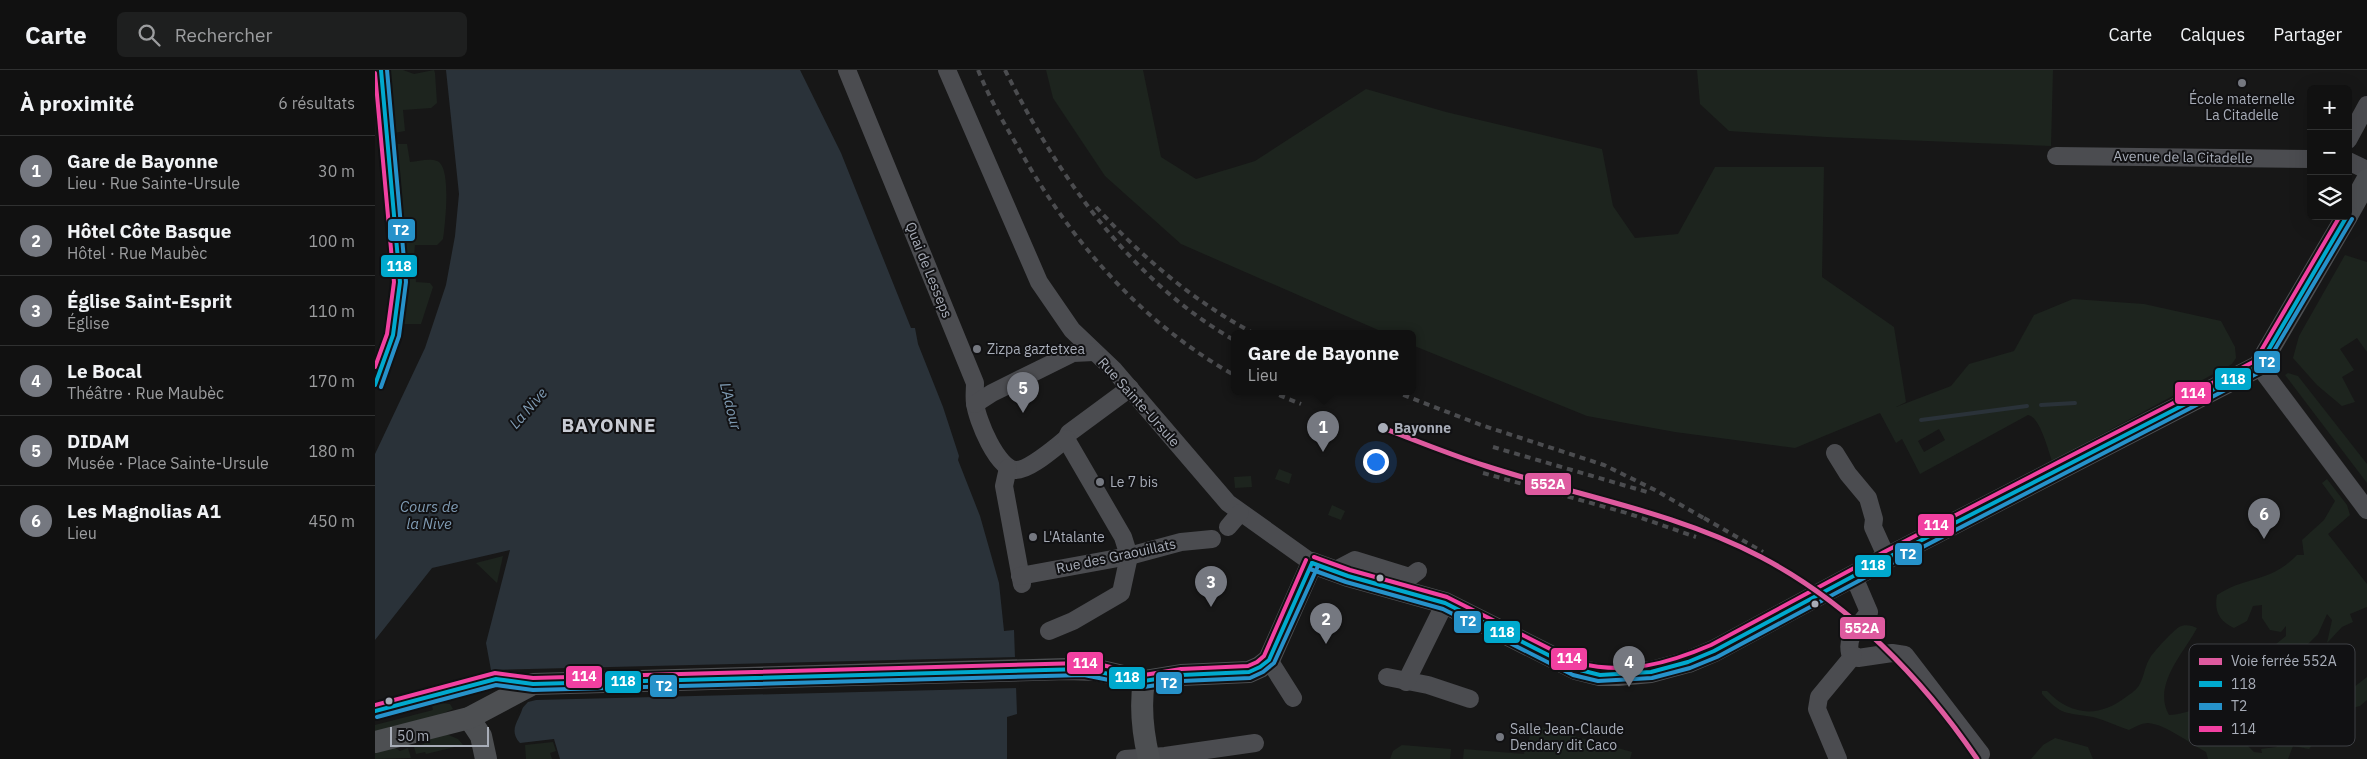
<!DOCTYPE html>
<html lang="fr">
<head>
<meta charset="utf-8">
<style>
	:root { --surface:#111; --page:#1e1f1f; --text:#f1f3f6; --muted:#9c9d9f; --line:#303131; --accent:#757880 }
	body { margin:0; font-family:"IBM Plex Sans",sans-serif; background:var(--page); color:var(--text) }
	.controls { position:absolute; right:15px; top:15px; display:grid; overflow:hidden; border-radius:8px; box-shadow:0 5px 20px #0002 }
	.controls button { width:45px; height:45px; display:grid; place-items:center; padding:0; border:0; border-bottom:1px solid var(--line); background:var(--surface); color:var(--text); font:25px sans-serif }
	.scale { position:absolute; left:15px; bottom:12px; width:99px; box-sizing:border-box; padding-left:5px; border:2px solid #a8adb8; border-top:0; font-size:14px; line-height:18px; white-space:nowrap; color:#a8adb8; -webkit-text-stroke:4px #111113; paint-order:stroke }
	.you { position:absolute; left:1000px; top:391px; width:18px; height:18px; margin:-12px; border:4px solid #fff; border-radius:50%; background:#1a73e8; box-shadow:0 0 0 8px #1a73e833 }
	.badge { display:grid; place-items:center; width:32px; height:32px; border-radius:50%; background:var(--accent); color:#fff; font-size:16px; font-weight:700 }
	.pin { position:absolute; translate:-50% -41px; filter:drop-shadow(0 1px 2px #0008) }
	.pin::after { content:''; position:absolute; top:26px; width:18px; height:15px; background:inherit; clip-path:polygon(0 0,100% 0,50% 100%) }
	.popup { position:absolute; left:856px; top:260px; width:185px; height:65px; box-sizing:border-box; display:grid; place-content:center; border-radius:8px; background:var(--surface); filter:drop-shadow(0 1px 4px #0005); font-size:16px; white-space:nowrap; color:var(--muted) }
	.popup b { font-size:19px; color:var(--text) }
	.popup::after { content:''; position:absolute; left:50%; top:100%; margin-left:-10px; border:10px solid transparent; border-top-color:var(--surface) }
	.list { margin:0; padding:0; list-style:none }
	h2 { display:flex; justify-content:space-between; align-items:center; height:65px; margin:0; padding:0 20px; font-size:21px }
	h2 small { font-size:16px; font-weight:400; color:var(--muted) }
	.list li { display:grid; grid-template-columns:32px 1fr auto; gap:15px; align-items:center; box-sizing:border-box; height:70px; padding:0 20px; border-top:1px solid var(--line) }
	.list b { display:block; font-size:19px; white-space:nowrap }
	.list p { margin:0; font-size:16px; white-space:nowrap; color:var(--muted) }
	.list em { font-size:16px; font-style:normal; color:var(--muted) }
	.icon { flex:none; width:28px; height:28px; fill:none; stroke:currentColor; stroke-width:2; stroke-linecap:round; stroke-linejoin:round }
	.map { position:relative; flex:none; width:1992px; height:689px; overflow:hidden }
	header { display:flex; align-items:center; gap:30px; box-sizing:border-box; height:70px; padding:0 25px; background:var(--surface); border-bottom:1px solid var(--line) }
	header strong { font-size:24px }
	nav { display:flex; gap:28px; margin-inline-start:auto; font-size:18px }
	.search { width:350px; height:45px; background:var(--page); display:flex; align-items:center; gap:12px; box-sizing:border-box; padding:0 18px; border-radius:8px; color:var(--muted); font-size:19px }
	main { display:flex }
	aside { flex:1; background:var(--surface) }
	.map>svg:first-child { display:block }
	.green { fill:#1d241e; fill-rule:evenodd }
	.water { fill:#2a3239 }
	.pier { fill:#171717 }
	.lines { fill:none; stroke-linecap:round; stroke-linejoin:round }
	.stream { stroke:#2a3239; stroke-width:4 }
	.minor { stroke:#4b4c50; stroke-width:18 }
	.major { stroke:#4d4f52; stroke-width:22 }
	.rail { stroke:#4b4c4f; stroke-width:4; stroke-dasharray:6 5; stroke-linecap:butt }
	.bus-1-casing { stroke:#111113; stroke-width:8 }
	.bus-2-casing { stroke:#111113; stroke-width:8 }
	.bus-3-casing { stroke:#111113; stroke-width:8 }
	.bus-1 { stroke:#00a9ce; stroke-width:4 }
	.bus-2 { stroke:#2692ca; stroke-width:4 }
	.bus-3 { stroke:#f240a1; stroke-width:4 }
	.rail-1-casing { stroke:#111113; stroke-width:9 }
	.rail-1 { stroke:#de5a9f; stroke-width:5 }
	.poi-dot { fill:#757880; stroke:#111113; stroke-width:2 }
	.stop-dot { fill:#a8adb8; stroke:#111113; stroke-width:2 }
	.labels { text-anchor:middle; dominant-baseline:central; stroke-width:4; stroke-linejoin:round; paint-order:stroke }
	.poi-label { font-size:14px; fill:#a8adb8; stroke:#111113; text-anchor:start }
	.street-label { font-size:14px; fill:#a8adb8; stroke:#111113 }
	.stop-label { font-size:14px; font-weight:bold; fill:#a8adb8; stroke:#111113; text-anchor:start }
	.water-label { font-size:15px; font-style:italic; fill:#7f9bb3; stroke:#111113 }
	.district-label { font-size:19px; font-weight:bold; letter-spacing:1px; fill:#c9ccd4; stroke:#111113 }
	.key { fill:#111113; stroke:#3e4045; stroke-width:1 }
	.key-label { font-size:14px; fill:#a8adb8 }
	.line-badge { stroke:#111113; stroke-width:2 }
	.badge-label { font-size:14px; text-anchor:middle; font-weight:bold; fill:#fff }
</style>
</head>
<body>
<header>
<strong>Carte</strong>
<div class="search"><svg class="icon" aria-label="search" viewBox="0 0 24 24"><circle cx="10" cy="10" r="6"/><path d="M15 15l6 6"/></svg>Rechercher</div>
<nav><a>Carte</a><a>Calques</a><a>Partager</a></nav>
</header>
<main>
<aside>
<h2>À proximité<small>6 résultats</small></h2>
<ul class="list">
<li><span class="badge">1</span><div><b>Gare de Bayonne</b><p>Lieu · Rue Sainte-Ursule</p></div><em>30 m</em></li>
<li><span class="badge">2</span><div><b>Hôtel Côte Basque</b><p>Hôtel · Rue Maubèc</p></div><em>100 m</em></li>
<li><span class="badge">3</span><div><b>Église Saint-Esprit</b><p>Église</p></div><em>110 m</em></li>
<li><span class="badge">4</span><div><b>Le Bocal</b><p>Théâtre · Rue Maubèc</p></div><em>170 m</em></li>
<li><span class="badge">5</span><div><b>DIDAM</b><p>Musée · Place Sainte-Ursule</p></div><em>180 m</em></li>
<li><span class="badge">6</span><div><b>Les Magnolias A1</b><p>Lieu</p></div><em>450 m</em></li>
</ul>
</aside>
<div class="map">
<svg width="1992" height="689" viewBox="0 0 1992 689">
	<rect width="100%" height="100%" fill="#171717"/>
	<g class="green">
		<polygon points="13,0 28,0 39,4 59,0 60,3 62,33 56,38 28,40 30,61 19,63"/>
		<path d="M671,0H768L786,87L821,109L880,91L991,19L1071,42L1227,79L1238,136L1260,168L1303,164L1340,97H1449L1447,207L1519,257L1531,332L1521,337L1576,316L1594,294L1639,281L1659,245L1698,229L1769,234L1846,251L1860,277L1861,288L1857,294L1677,391C1673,380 1665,347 1653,345L1545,404L1527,369L1521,373L1505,343L1420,378L1300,362L1212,346L1037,275V263H1010L806,174L730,106L678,28ZM1564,359L1570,370L1549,382L1543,371Z"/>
		<polygon points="1322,0 1678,0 1676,76 1451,67 1354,61 1325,34"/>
		<path d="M19,74H32L35,92C43,91 55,88 62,91C77,96 70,155 68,169L62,175H40L39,187H29Z"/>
		<polygon points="1970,185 1992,192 1992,282 1982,268 1965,279 1979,300 1967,307 1980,332 1967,336 1942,315 1918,288 1924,266"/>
		<polygon points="40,197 41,212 55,213 58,217 46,254 26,254 31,198"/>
		<polygon points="1913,303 1923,306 1992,394 1992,413 1910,305"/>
		<polygon points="904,399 917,404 914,414 900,409"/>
		<polygon points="876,406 877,417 860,418 859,407"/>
		<path d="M1952,409L1972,435L1975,445L1953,464L1992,514V537L1975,544L1978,552L1967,557L1952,573L1957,550L1952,544L1943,564L1929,578L1910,592L1893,600L1883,611L1881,627L1866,642L1862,633L1864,625L1861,622L1857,625L1853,640L1857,647L1865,650L1866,669L1879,682L1887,683L1886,679L1901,677L1992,607V630L1985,636L1966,641L1934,679L1918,676L1913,689H1833L1831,682C1816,674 1790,654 1773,653C1766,653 1760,657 1754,660C1742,656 1730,650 1718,647C1690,642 1687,646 1667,624V621H1672C1696,646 1724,648 1751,627C1755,624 1760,621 1763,617C1769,609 1769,597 1775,588C1779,581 1797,562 1804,557C1809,554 1817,555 1822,558C1809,583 1777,615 1794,645C1828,644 1856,614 1882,594L1886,586L1911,566V556L1906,562L1895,560L1887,548V535L1878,536L1872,551L1859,558C1844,551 1839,541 1842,525C1870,506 1895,513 1922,485H1929L1927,470L1949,450L1960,431L1947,413Z"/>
		<polygon points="957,435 970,441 966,450 953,445"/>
		<polygon points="128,486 122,513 101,493"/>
		<polygon points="56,632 75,634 78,639 62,646 0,662 0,655 58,640"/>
		<polygon points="1159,655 1257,682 1255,689 1088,689 1089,679 1149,684 1150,671 1153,671"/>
		<polygon points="71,664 83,669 88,675 51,684 50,682 41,684 39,677 49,674 51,668"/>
		<polygon points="1680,668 1713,677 1718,689 1656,689 1668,675"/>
		<polygon points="178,672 181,681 175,683 177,689 151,689 150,675"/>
		<polygon points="1027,675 1076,679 1075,689 1015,689 1018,681"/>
		<polygon points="19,677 25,681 33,678 36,688 0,689 0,681"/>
	</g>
	<path class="water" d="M71,0H425L466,83L536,258H540L543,274L568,337L584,386L583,390L605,446L624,513L629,561L639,560L642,644L632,647V689H185L179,669L145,673C132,659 146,649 148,636C150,626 144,611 143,600H116L111,573L135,480L57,498L0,570V384L50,278L71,215L80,166L84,124Z"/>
	<polygon class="pier" points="643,587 645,618 161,630 153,632 141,645 146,636 141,603 117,603 116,600"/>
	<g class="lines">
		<g class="stream">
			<polyline points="1666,335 1700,333"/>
			<polyline points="1546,350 1652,336"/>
		</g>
		<g class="minor">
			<path d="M472,0L600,313C600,320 599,327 600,333C602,350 622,399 641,400C655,400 679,378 691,369L694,363L755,318"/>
			<polyline points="572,0 664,212 697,260 739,300 853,433 937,493"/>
			<polyline points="1973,70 1992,35"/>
			<polyline points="1681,86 1936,89"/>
			<polyline points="1973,91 1992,100"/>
			<polyline points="1884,296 1992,440"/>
			<polyline points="600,334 617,323 698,283 719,282"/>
			<polyline points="1460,383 1473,404 1493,428 1499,449 1498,457 1512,488"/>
			<polyline points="633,398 629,416 647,514"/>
			<polyline points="853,457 865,443"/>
			<polyline points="959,501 980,490 1035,507 1043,501"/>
			<polyline points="645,506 754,486 806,472 837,469"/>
			<path d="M1479,507L1494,542C1484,556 1471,565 1475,583L1483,588L1517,583L1530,585L1606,684"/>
			<polyline points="674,561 698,551 746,523 754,486 748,467 691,369"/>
			<polyline points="894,590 918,628"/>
			<polyline points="1012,607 1053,615 1095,629"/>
			<polyline points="1031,612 1070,533"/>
			<polyline points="750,689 790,686 880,673"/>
			<polyline points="1463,689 1442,639 1444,627 1478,586"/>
		</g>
		<g class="major">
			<polyline points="1973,144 1992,110"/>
			<path d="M769,611C765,636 768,664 774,689"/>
			<polyline points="94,648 106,666 111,689"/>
			<polyline points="0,672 94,648 158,614 692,599 722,600 769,611 806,605 874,602 885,597 894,590 937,493 973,506 1070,533 1201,599 1225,605 1243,605 1276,602 1313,592 1339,581 1512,488 1884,296 1972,146"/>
		</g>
		<g class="rail">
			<path d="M603,0C614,27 628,52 643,77C695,170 765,252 859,305"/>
			<path d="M630,0C683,106 755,210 859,270"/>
			<path d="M721,137C767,187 818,231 878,263"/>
			<polyline points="894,321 926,334"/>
			<polyline points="1018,321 1106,355 1229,395 1280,420 1334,451"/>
			<polyline points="1118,377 1272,422"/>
			<polyline points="1108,403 1252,443 1321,467"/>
			<polyline points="1329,448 1388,482"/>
		</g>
		<g class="bus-1-casing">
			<g id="bus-1">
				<polyline points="0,315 18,265 25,212 6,0"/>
				<polyline points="937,493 973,506 1070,533 1201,599 1225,605 1276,602 1313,592 1339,581 1512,488 1884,296 1972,146"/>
				<polyline points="0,641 121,609 158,614 709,599 769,611 806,605 874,602 885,597 894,590 937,493"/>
			</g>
		</g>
		<g class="bus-2-casing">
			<g id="bus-2">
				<polyline points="6,317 24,266 31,212 12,0"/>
				<polyline points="935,499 971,512 1068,539 1198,605 1223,611 1277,608 1315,598 1342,587 1515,494 1887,301 1977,149"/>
				<polyline points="2,647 121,615 158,620 709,605 769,617 807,611 875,608 888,602 899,593 943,496"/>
			</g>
		</g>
		<g class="bus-3-casing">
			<g id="bus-3">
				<polyline points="0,3 19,212 12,264 0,297"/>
				<path d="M939,487L975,500L1072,527L1203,593C1251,605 1292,594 1336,575L1509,482L1880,291L1965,146"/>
				<polyline points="0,635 120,603 158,608 709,593 723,594 769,605 806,599 873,596 882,592 889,586 931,490"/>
			</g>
		</g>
		<use href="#bus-1" class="bus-1"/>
		<use href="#bus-2" class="bus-2"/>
		<use href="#bus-3" class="bus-3"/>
		<g class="rail-1-casing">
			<path id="rail-1" d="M1008,358C1042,371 1076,385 1111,396C1203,426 1300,442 1386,487C1474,533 1547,608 1602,689"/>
		</g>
		<use href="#rail-1" class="rail-1"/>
	</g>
	<g class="poi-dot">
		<circle cx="1867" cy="13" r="5"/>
		<circle cx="602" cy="279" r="5"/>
		<circle cx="725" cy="412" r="5"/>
		<circle cx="658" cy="467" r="5"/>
		<circle cx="1125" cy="667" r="5"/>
	</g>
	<g class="stop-dot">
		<circle cx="1008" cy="358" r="6"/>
		<circle cx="1005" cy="508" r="4.5"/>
		<circle cx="1440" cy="534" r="4.5"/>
		<circle cx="14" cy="631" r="4.5"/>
	</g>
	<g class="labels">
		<g class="poi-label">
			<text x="1867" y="29" text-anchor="middle">École maternelle<tspan x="1867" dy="16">La Citadelle</tspan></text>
			<text x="612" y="279">Zizpa gaztetxea</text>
			<text x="735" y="412">Le 7 bis</text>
			<text x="668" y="467">L'Atalante</text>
			<text x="1135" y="659">Salle Jean-Claude<tspan x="1135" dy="16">Dendary dit Caco</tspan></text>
		</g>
		<g class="street-label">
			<text transform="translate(1808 87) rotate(1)">Avenue de la Citadelle</text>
			<text transform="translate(554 200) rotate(68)">Quai de Lesseps</text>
			<text transform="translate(764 332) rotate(48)">Rue Sainte-Ursule</text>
			<text transform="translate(741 486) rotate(-12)">Rue des Graouillats</text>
		</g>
		<g class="stop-label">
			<text x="1019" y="358">Bayonne</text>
		</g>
		<g class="water-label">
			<text transform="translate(356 336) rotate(76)">L'Adour</text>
			<text transform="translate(153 338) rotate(-49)">La Nive</text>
			<text x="54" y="436">Cours de<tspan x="54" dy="17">la Nive</tspan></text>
		</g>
		<g class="district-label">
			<text x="234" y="355">BAYONNE</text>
		</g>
	</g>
	<rect x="1814" y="574" width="166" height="102" rx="8" class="key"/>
	<rect x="1824" y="588" width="23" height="7" fill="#de5a9f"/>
	<rect x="1824" y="611" width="23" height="6" fill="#00a9ce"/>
	<rect x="1824" y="633" width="23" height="7" fill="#2692ca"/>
	<rect x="1824" y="656" width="23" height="6" fill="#f240a1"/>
	<g class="key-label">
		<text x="1856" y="596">Voie ferrée 552A</text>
		<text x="1856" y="619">118</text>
		<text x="1856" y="641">T2</text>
		<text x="1856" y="664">114</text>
	</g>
	<g class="line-badge">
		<rect x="12" y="148" width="29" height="24" rx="5" fill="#2692ca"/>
		<rect x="5" y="184" width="38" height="24" rx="5" fill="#00a9ce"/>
		<rect x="1878" y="280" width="28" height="24" rx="5" fill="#2692ca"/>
		<rect x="1839" y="297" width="38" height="24" rx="5" fill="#00a9ce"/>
		<rect x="1799" y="311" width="38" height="24" rx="5" fill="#f240a1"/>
		<rect x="1149" y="402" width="48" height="24" rx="5" fill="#de5a9f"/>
		<rect x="1542" y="443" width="38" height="24" rx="5" fill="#f240a1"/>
		<rect x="1519" y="472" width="29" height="24" rx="5" fill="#2692ca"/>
		<rect x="1479" y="484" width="38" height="24" rx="5" fill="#00a9ce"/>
		<rect x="1078" y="540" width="29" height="24" rx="5" fill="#2692ca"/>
		<rect x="1464" y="546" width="47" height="24" rx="5" fill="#de5a9f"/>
		<rect x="1108" y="550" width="38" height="24" rx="5" fill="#00a9ce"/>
		<rect x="1175" y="577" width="38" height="24" rx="5" fill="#f240a1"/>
		<rect x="691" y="581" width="38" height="24" rx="5" fill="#f240a1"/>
		<rect x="190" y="595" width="38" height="24" rx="5" fill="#f240a1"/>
		<rect x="733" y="596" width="38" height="24" rx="5" fill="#00a9ce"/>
		<rect x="229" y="600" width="38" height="24" rx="5" fill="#00a9ce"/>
		<rect x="780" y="601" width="28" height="24" rx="5" fill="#2692ca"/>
		<rect x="274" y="604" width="29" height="24" rx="5" fill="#2692ca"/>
	</g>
	<g class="badge-label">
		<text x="26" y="165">T2</text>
		<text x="24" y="201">118</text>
		<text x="1892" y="297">T2</text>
		<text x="1858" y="314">118</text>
		<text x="1818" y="328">114</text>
		<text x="1173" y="419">552A</text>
		<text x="1561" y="460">114</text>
		<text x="1533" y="489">T2</text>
		<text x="1498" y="500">118</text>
		<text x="1093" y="556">T2</text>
		<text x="1487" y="563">552A</text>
		<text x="1127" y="567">118</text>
		<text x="1194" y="593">114</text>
		<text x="710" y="598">114</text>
		<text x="209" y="611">114</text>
		<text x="752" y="612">118</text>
		<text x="248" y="616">118</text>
		<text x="794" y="618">T2</text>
		<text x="289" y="621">T2</text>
	</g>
</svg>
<div class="controls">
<button>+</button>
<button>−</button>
<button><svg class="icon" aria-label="layers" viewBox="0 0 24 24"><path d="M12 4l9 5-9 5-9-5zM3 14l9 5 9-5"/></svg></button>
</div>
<div class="scale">50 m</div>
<div class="you"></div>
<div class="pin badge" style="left:948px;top:382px">1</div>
<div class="popup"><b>Gare de Bayonne</b>Lieu</div>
<div class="pin badge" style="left:951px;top:574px">2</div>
<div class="pin badge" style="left:836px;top:537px">3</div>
<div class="pin badge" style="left:1254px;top:617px">4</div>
<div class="pin badge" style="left:648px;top:343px">5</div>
<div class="pin badge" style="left:1889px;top:469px">6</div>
</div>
</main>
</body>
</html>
